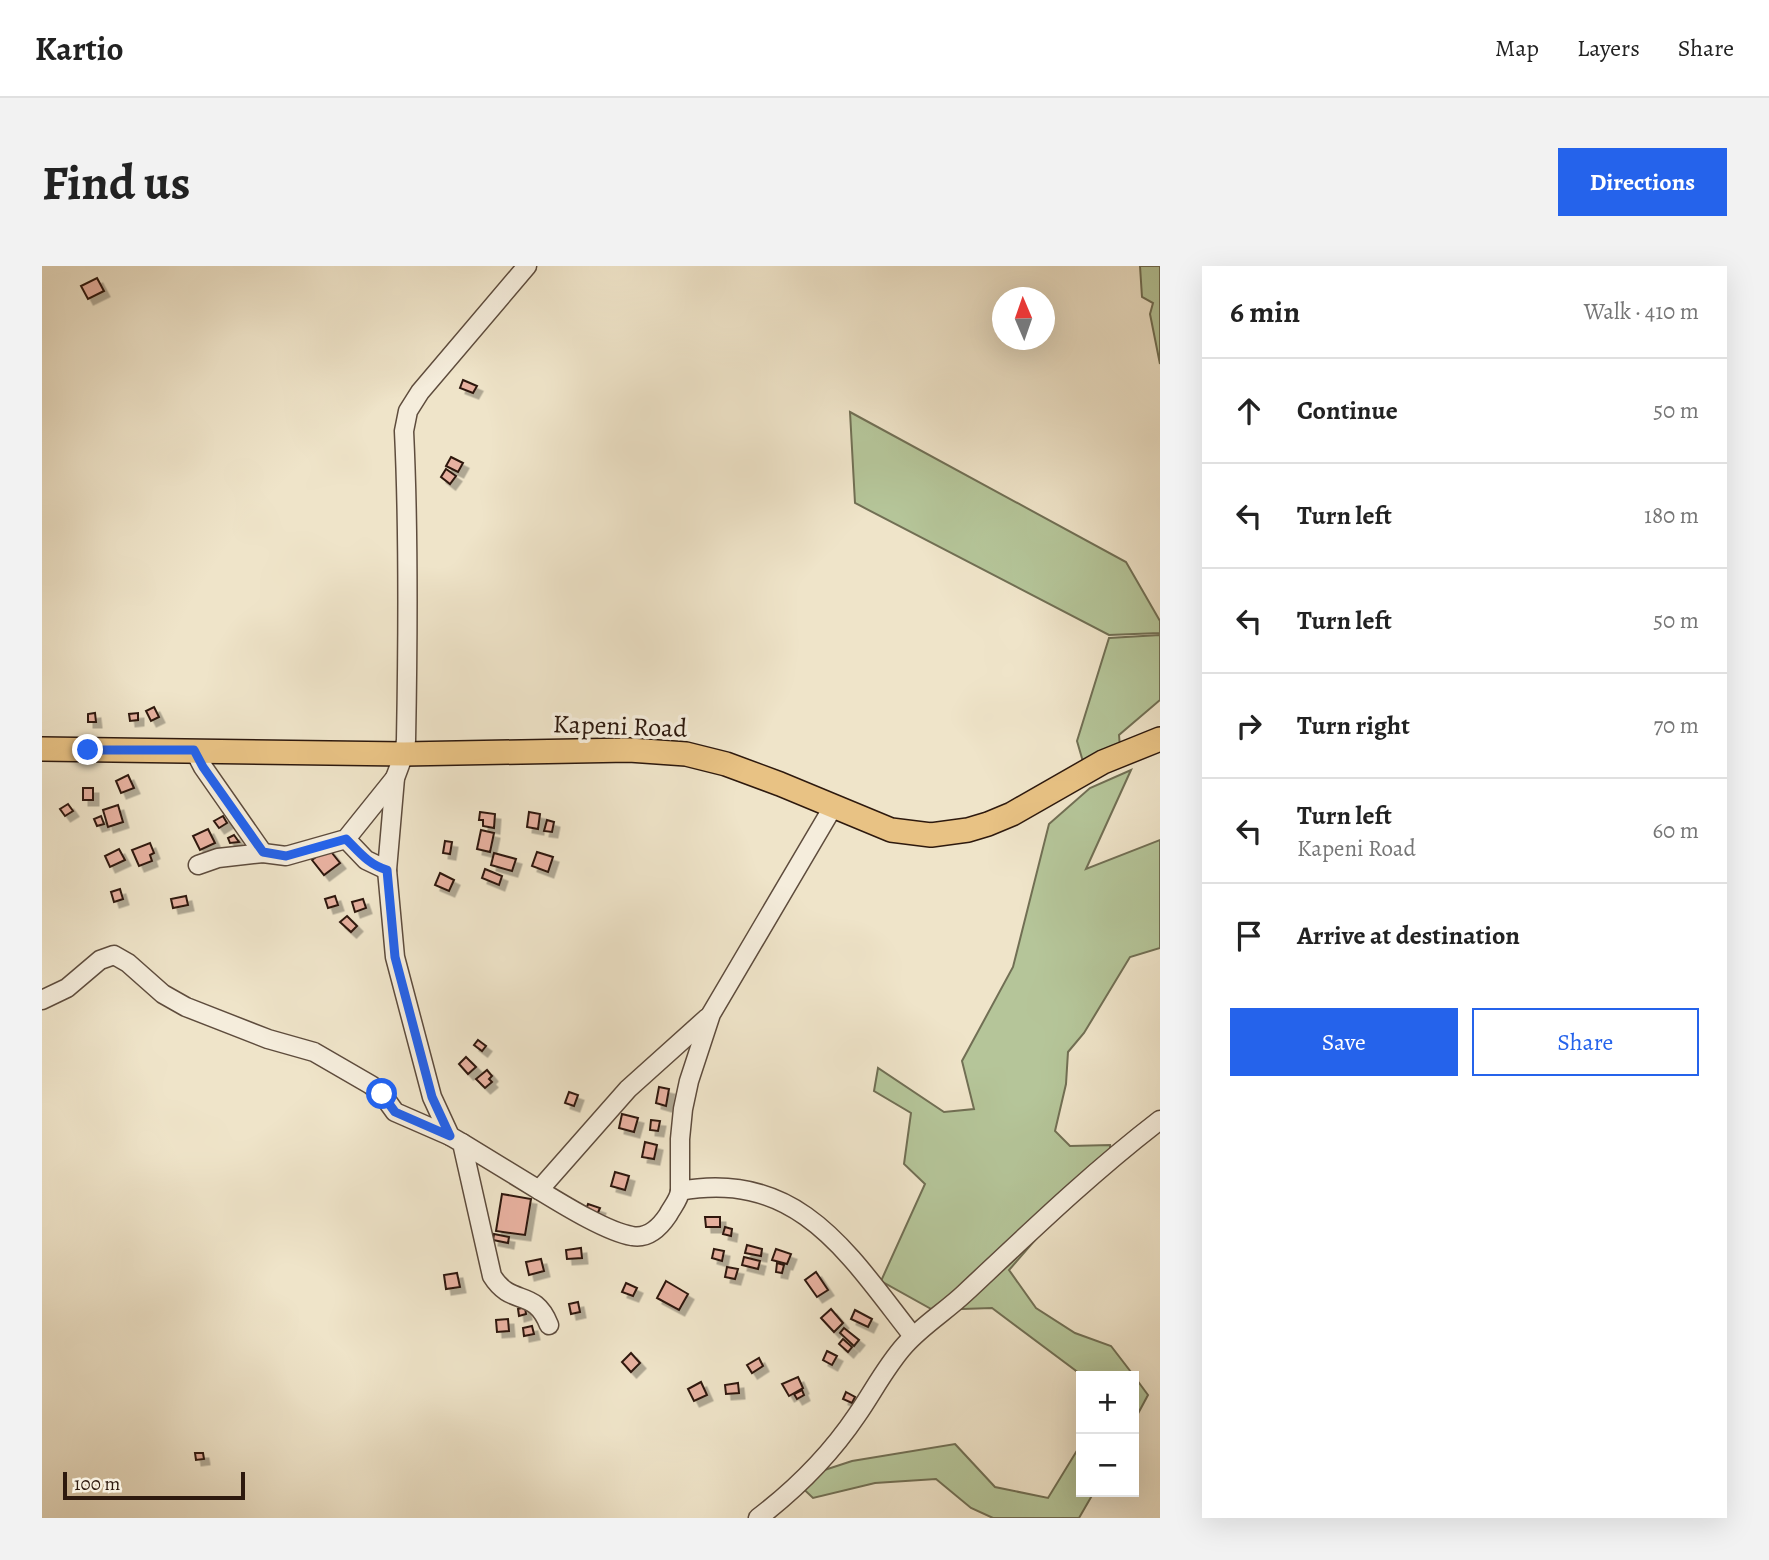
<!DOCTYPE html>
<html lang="en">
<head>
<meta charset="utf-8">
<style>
	:root { --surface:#fff; --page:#f2f2f2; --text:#222; --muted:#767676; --line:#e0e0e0; --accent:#2563eb }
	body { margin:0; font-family:Alegreya,serif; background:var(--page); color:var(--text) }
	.controls { position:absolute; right:21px; bottom:21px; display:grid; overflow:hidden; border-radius:0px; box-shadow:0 7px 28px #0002 }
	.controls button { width:63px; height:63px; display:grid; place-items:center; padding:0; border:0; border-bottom:2px solid var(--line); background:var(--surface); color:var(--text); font:35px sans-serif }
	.compass { position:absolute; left:950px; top:21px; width:63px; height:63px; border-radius:50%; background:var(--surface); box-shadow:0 7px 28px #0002; rotate:358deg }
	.scale { position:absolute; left:21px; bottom:18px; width:182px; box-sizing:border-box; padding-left:7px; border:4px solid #2d190e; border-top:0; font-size:19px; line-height:24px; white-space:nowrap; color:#2d190e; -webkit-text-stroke:5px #f5eddc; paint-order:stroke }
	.stop { position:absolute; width:21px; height:21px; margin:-16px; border:5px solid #2563eb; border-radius:50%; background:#fff }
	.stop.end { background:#2563eb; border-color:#fff; box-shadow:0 2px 7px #0008 }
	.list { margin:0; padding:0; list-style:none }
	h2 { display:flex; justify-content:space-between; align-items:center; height:91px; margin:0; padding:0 28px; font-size:30px }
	h2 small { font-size:23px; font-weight:400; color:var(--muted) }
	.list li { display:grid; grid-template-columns:46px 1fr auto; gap:21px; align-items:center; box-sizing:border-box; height:105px; padding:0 28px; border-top:2px solid var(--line) }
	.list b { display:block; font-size:26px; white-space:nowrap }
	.list p { margin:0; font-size:23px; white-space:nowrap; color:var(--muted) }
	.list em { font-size:23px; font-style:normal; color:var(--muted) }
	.actions { display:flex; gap:14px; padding:21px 28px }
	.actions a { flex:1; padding:16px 0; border:2px solid var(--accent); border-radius:0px; text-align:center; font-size:24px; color:var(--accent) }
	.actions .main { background:var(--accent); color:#fff }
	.icon { flex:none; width:38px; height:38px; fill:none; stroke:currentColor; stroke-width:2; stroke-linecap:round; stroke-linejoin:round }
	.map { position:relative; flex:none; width:1118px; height:1252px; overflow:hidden; border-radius:0px }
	header { display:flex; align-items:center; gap:42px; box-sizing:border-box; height:98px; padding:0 35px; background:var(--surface); border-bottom:2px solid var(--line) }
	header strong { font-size:33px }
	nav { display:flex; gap:38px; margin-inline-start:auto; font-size:24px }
	.intro { display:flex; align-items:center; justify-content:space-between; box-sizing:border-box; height:168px; padding:0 42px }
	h1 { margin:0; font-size:49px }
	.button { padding:18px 32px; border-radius:0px; background:var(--accent); color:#fff; font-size:24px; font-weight:700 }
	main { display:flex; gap:42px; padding:0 42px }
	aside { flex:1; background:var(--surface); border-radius:0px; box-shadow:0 7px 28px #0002 }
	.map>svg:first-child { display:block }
	.green { fill:#b5c599; stroke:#716f54; stroke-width:2 }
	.building { fill:#e8b1a0; stroke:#2d190e; stroke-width:2; filter:url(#shadow) }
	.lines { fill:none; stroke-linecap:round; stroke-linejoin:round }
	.minor-casing { stroke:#5e4c3d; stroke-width:21 }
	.major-casing { stroke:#2d190e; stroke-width:26 }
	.minor { stroke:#f5eddc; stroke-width:18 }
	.major { stroke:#e8c284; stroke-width:23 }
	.route { stroke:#2563eb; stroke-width:9 }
	.labels { text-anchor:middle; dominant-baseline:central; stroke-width:7; stroke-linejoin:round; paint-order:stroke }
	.street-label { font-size:26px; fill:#2d190e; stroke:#f5eddc }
</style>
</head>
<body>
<header>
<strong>Kartio</strong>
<nav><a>Map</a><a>Layers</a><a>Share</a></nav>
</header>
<div class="intro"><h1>Find us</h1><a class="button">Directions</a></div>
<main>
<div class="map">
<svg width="1118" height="1252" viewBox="0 0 1118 1252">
	<defs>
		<filter id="shadow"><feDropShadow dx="5.5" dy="5.5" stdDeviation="0" flood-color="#0004"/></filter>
	</defs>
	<rect width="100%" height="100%" fill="#efe4c9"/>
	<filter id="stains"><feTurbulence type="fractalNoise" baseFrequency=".00286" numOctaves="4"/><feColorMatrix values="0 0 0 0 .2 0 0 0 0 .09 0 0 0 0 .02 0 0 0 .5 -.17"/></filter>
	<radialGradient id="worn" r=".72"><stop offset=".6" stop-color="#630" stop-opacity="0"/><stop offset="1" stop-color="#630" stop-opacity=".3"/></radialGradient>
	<g class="green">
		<polygon points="1098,0 1118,0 1118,98 1108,48 1111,37 1100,31"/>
		<polygon points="808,146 1084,296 1118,355 1118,367 1067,369 813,237"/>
		<polygon points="1118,369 1118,434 1077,469 1079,493 1044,506 1035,475 1067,372"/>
		<polygon points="1089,504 1044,603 1118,574 1118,682 1088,691 1042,767 1026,786 1024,818 1013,865 1028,880 1068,879 1068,888 967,1004 994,1042 1033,1067 1069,1080 1092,1110 1041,1110 950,1042 891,1044 839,1015 883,918 862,898 869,847 832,825 836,802 902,846 932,843 920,795 971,701 1007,558 1048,522"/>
		<polygon points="1092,1110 1106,1129 1092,1155"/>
		<polygon points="913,1178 953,1221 1006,1232 1039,1178 1039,1226 1052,1226 1037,1252 951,1252 929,1242 894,1213 833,1217 771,1232 752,1214 810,1195"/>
	</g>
	<g class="building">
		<polygon points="55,12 62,25 46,33 39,20"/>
		<polygon points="421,114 435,120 431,127 418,122"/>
		<polygon points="409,191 421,197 416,206 404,200"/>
		<polygon points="404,203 414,210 408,218 399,211"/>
		<polygon points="112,441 117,451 109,455 104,445"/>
		<polygon points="53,447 54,456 46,456 46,448"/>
		<polygon points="96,447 96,454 88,455 87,448"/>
		<polygon points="86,509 92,522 79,527 74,515"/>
		<rect x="41" y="522" width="10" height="12"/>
		<polygon points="26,538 31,545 23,550 18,543"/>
		<polygon points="76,539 81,556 66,561 61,544"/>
		<polygon points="438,546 453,548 452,562 441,560 441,554 437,554"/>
		<polygon points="487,546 498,548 496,563 485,561"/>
		<polygon points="59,550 62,558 55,560 52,553"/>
		<polygon points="181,550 185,557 177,562 172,555"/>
		<polygon points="505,554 512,556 510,566 502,565"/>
		<polygon points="166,563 173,577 158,584 151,570"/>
		<polygon points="439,564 452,567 448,586 435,583"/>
		<polygon points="192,569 197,576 188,577 186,572"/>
		<polygon points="403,575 410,576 408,588 401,587"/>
		<polygon points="108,577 112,587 108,589 110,595 97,600 90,584"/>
		<polygon points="286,582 298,597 282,609 270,594"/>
		<polygon points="77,583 83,594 68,601 63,590"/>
		<polygon points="495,586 511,591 506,606 490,600"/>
		<polygon points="452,587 474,593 470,605 449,599"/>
		<polygon points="443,603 460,610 457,619 440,612"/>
		<polygon points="398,607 412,614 407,625 393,619"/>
		<polygon points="78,623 81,633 72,636 69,626"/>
		<polygon points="144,630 146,639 131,642 129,633"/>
		<polygon points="293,630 296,639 286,642 283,633"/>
		<polygon points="321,633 324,642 313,646 310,636"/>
		<polygon points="305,650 315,660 309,666 298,656"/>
		<polygon points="436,774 444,780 440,785 432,779"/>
		<polygon points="424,791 434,801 426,808 417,798"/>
		<polygon points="445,804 450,810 447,813 450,816 443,822 434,813"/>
		<polygon points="617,821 627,823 624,840 614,837"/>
		<polygon points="527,826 536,829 532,840 523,837"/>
		<polygon points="580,848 596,852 592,866 577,862"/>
		<polygon points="609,854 618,855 616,865 608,864"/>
		<polygon points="603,876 615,879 612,893 600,891"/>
		<polygon points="573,906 587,910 583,924 569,920"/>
		<polygon points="460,928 489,933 483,969 454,965"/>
		<polygon points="546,938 558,942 554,951 543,947"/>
		<polygon points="663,951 678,951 678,961 664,961"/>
		<polygon points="683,961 690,963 689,970 681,968"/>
		<polygon points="452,968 467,971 466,977 451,974"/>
		<polygon points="705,979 720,983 719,990 703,987"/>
		<polygon points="539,982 540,992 525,993 524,984"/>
		<polygon points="672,983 682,985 680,995 670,992"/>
		<polygon points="734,983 749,988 745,998 730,994"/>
		<polygon points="702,991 718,995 716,1003 700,999"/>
		<polygon points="499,993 502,1005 487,1009 484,996"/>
		<polygon points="735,997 742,999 740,1007 734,1006"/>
		<polygon points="685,1001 696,1003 693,1013 683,1011"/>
		<polygon points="774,1006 786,1024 775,1031 763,1014"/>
		<polygon points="415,1007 418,1021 404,1023 402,1009"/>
		<polygon points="624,1015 646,1028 637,1044 615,1032"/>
		<polygon points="584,1017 595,1022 591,1030 580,1026"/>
		<polygon points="536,1036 538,1046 529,1048 527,1038"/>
		<polygon points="483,1041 484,1048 477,1050 476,1043"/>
		<polygon points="789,1043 801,1057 792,1066 779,1052"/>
		<polygon points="813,1044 830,1053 826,1061 809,1053"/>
		<polygon points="466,1053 467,1065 455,1066 454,1054"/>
		<polygon points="490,1060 492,1068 482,1070 481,1062"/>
		<polygon points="802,1062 817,1074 812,1080 798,1067"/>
		<polygon points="801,1073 810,1081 806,1086 797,1078"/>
		<polygon points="785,1085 795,1090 790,1099 781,1094"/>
		<polygon points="589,1087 598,1097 589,1106 580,1096"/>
		<polygon points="717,1092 721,1100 710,1107 705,1099"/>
		<polygon points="756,1111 761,1122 747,1130 740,1118"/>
		<polygon points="659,1116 665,1129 652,1135 646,1123"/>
		<polygon points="696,1117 697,1127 684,1128 683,1119"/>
		<polygon points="760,1124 762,1129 755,1133 752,1128"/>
		<polygon points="804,1126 813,1131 810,1137 801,1133"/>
		<polygon points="153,1187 161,1187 162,1193 154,1194"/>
	</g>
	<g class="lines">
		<g class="minor-casing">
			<g id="minor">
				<path d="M485,0L378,126L366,145L362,165C367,268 366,371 364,474L362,488L353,512L345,604L353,691L390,831L408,870L420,877L450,1010C470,1042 492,1021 507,1059"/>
				<polyline points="152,484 161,501 221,587"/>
				<path d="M791,541L669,748L647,815L641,843L638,873V925C757,903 807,989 871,1070"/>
				<polyline points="304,573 324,594 345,604"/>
				<polyline points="156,599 176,592 221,587 244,590 304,573 353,512"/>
				<polyline points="0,734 25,722 58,694 72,689 86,697 121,728 144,741 226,773 272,786 329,819 340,828 353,846 408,870"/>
				<polyline points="420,877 497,924 586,823 665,752"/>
				<path d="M497,924C520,938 565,966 590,970C606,973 618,961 626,949C630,941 637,934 638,925"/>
				<path d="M716,1252C754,1223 788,1189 815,1149C831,1126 844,1100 863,1079C881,1059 904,1045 923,1027C987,967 1049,907 1118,854"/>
			</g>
		</g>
		<g class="major-casing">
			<polyline id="major" points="0,483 362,488 587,484 644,488 684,498 738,518 849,564 889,569 926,564 946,558 970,548 1061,496 1118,473"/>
		</g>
		<use href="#minor" class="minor"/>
		<use href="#major" class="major"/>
	</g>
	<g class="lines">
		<path class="route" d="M46,484H152L161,501L221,586L244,590L304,573C317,586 327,599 345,604L353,691L390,831L408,870L353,846L340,828"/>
	</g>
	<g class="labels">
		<g class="street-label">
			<text transform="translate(578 460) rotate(2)">Kapeni Road</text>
		</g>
	</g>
	<rect width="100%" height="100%" filter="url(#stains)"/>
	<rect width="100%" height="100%" fill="url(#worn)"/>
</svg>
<div class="controls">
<button>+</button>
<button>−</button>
</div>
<svg class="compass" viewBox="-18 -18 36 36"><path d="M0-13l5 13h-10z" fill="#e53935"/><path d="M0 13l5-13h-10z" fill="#767676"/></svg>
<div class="scale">100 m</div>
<div class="stop" style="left:340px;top:828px"></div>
<div class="stop end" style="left:46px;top:484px"></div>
</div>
<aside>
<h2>6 min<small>Walk · 410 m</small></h2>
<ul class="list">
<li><svg class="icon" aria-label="ahead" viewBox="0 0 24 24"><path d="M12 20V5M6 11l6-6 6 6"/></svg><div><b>Continue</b></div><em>50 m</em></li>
<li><svg class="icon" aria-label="left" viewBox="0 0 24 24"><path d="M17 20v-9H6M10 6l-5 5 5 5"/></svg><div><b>Turn left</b></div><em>180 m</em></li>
<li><svg class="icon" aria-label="left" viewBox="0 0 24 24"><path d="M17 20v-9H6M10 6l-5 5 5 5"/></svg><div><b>Turn left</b></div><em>50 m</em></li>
<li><svg class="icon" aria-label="right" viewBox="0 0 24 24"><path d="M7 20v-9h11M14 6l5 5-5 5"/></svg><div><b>Turn right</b></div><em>70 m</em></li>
<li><svg class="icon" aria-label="left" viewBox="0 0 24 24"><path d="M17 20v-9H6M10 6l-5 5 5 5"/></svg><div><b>Turn left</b><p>Kapeni Road</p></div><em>60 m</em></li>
<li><svg class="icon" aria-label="arrive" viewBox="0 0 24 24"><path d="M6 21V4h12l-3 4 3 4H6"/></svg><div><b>Arrive at destination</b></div></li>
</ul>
<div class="actions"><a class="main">Save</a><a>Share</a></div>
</aside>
</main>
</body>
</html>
